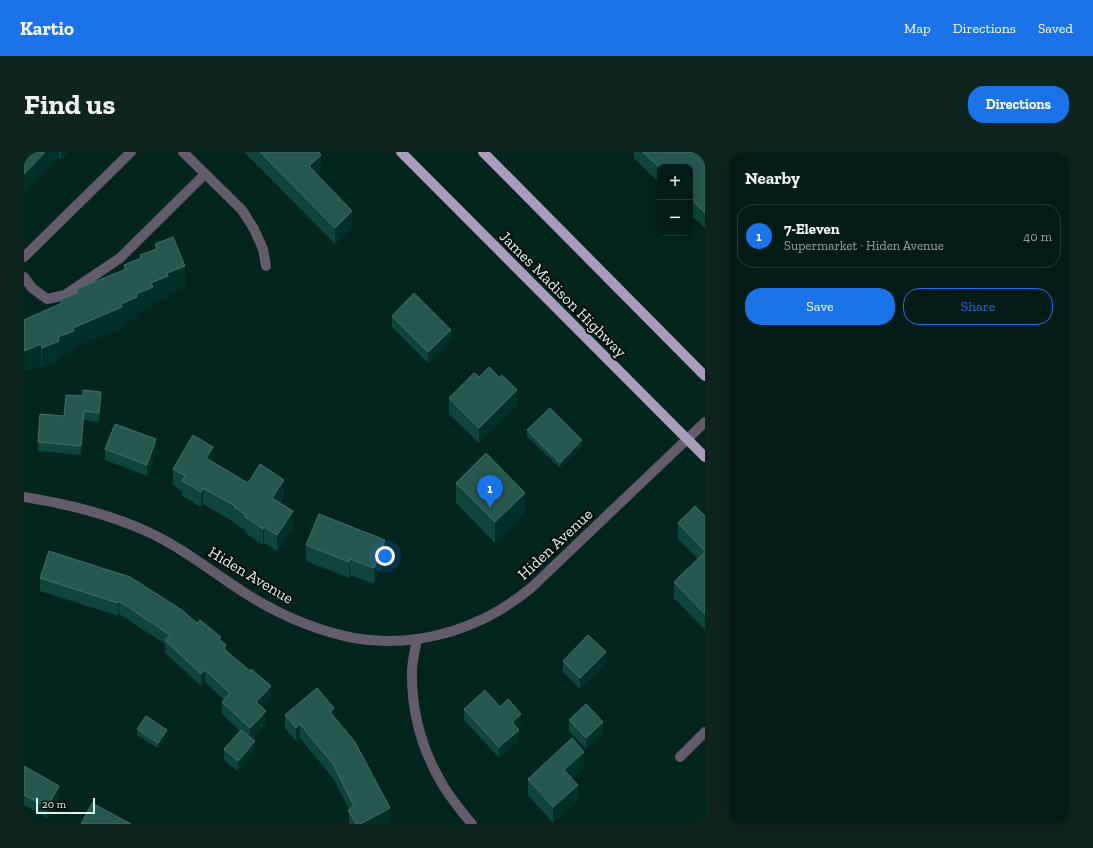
<!DOCTYPE html>
<html lang="en">
<head>
<meta charset="utf-8">
<style>
	:root { --surface:#031b16; --page:#0d241f; --text:#f1f3f6; --muted:#97a1a1; --line:#243935; --accent:#1a73e8 }
	body { margin:0; font-family:"Zilla Slab",serif; background:var(--page); color:var(--text) }
	.controls { position:absolute; right:12px; top:12px; display:grid; overflow:hidden; border-radius:8px; box-shadow:0 2px 10px #0003 }
	.controls button { width:36px; height:36px; display:grid; place-items:center; padding:0; border:0; border-bottom:1px solid var(--line); background:var(--surface); color:var(--text); font:20px sans-serif }
	.scale { position:absolute; left:12px; bottom:10px; width:59px; box-sizing:border-box; padding-left:4px; border:2px solid #ddf3ed; border-top:0; font-size:11px; line-height:14px; white-space:nowrap; color:#ddf3ed; -webkit-text-stroke:3px #000b08; paint-order:stroke }
	.you { position:absolute; left:361px; top:404px; width:14px; height:14px; margin:-10px; border:3px solid #fff; border-radius:50%; background:#1a73e8; box-shadow:0 0 0 6px #1a73e833 }
	.badge { display:grid; place-items:center; width:26px; height:26px; border-radius:50%; background:var(--accent); color:#fff; font-size:13px; font-weight:700 }
	.pin { position:absolute; translate:-50% -33px; filter:drop-shadow(0 1px 2px #0008) }
	.pin::after { content:''; position:absolute; top:21px; width:14px; height:12px; background:inherit; clip-path:polygon(0 0,100% 0,50% 100%) }
	.list { margin:0; padding:0; list-style:none }
	h2 { display:flex; justify-content:space-between; align-items:center; height:52px; margin:0; padding:0 16px; font-size:17px }
	h2 small { font-size:13px; font-weight:400; color:var(--muted) }
	.list li { display:grid; grid-template-columns:26px 1fr auto; gap:12px; align-items:center; box-sizing:border-box; height:64px; margin:0 8px 8px; padding:0 8px; border:1px solid var(--line); border-radius:16px }
	.list b { display:block; font-size:15px; white-space:nowrap }
	.list p { margin:0; font-size:13px; white-space:nowrap; color:var(--muted) }
	.list em { font-size:13px; font-style:normal; color:var(--muted) }
	.actions { display:flex; gap:8px; padding:12px 16px }
	.actions a { flex:1; padding:9px 0; border:1px solid var(--accent); border-radius:16px; text-align:center; font-size:14px; color:var(--accent) }
	.actions .main { background:var(--accent); color:#fff }
	.map { position:relative; flex:none; width:681px; height:672px; overflow:hidden; border-radius:16px }
	header { display:flex; align-items:center; gap:24px; box-sizing:border-box; height:56px; padding:0 20px; background:var(--accent); color:#fff }
	header strong { font-size:19px }
	nav { display:flex; gap:22px; margin-inline-start:auto; font-size:14px }
	.intro { display:flex; align-items:center; justify-content:space-between; box-sizing:border-box; height:96px; padding:0 24px }
	h1 { margin:0; font-size:28px }
	.button { padding:10px 18px; border-radius:16px; background:var(--accent); color:#fff; font-size:14px; font-weight:700 }
	main { display:flex; gap:24px; padding:0 24px }
	aside { flex:1; background:var(--surface); border-radius:16px; box-shadow:0 2px 10px #0003 }
	.map>svg:first-child { display:block }
	.lines { fill:none; stroke-linecap:round; stroke-linejoin:round }
	.service { stroke:#625c6b; stroke-width:10 }
	.minor { stroke:#625c6b; stroke-width:10 }
	.primary { stroke:#a89bbb; stroke-width:10 }
	.wall { fill:#0f453c }
	.shaded-wall { fill:#023028 }
	.building { fill:#26584f; stroke:#427068 }
	.labels { text-anchor:middle; dominant-baseline:central; stroke-width:4; stroke-linejoin:round; paint-order:stroke }
	.street-label { font-size:16px; fill:#ddf3ed; stroke:#000b08 }
</style>
</head>
<body>
<header>
<strong>Kartio</strong>
<nav><a>Map</a><a>Directions</a><a>Saved</a></nav>
</header>
<div class="intro"><h1>Find us</h1><a class="button">Directions</a></div>
<main>
<div class="map">
<svg width="681" height="672" viewBox="0 0 681 672">
	<rect width="100%" height="100%" fill="#04241e"/>
	<g class="lines">
		<g class="service">
			<polyline points="0,125 8,136 23,147 41,143 96,106 181,22"/>
			<polyline points="656,605 681,580"/>
		</g>
		<g class="minor">
			<polyline points="159,0 218,58 230,77 239,97 242,114"/>
			<polyline points="0,105 107,0"/>
			<path d="M0,345C42,352 82,361 122,379C160,396 193,424 229,446C259,464 295,479 330,486C372,494 420,486 459,467C476,459 492,448 507,436L681,270"/>
			<path d="M393,487C391,497 389,507 388,517C387,559 398,599 420,635C428,648 438,660 448,672"/>
		</g>
		<g class="primary">
			<polyline points="377,0 681,305"/>
			<polyline points="459,0 681,224"/>
		</g>
	</g>
	<g class="wall">
		<polygon points="0,0 44,0 37,7 35,6"/>
		<polygon points="220,0 295,0 297,18 293,22 328,75 311,92"/>
		<polygon points="610,0 681,0 681,76 666,62 666,15 636,15 636,32 610,6"/>
		<polygon points="131,92 161,135 144,141 144,145 129,151 129,155 113,161 113,166 98,172 98,176 50,195 50,199 35,205 35,209 18,216 17,213 0,219 0,168 36,152 36,148 53,141 53,137 100,118 100,113 116,107 116,103 131,97"/>
		<polygon points="368,164 427,189 404,211 368,175"/>
		<polygon points="455,225 476,226 493,254 455,291 425,262 425,246"/>
		<polygon points="77,249 75,270 60,268 57,303 14,299 14,290 40,264"/>
		<polygon points="503,278 558,294 536,316 503,284"/>
		<polygon points="81,297 132,298 123,324 81,308"/>
		<polygon points="189,310 224,331 260,343 256,351 269,375 253,399 240,391 239,393 221,381 221,378 210,371 210,370 179,352 177,355 158,344 158,339 149,333 149,317"/>
		<polygon points="432,331 501,361 471,391 432,351"/>
		<polygon points="681,364 681,478 650,446 650,430 674,407 654,387 654,371"/>
		<polygon points="282,393 361,404 350,432 326,423 325,426 282,409"/>
		<polygon points="16,426 173,471 197,489 202,499 247,547 238,556 242,571 228,587 231,600 214,619 200,608 200,597 216,579 198,562 198,550 200,548 181,530 177,534 141,501 141,492 95,462 94,464 16,439"/>
		<polygon points="539,509 582,511 556,537 539,520"/>
		<polygon points="476,555 497,573 493,576 495,589 475,606 440,568 440,557"/>
		<polygon points="261,563 310,565 366,670 362,672 325,672 325,657 309,626 276,586 272,589 261,576"/>
		<polygon points="545,568 579,581 562,597 545,579"/>
		<polygon points="113,577 143,583 134,596 113,583"/>
		<polygon points="0,614 35,645 23,666 0,653"/>
		<polygon points="560,616 548,626 554,648 529,671 504,643 504,627"/>
	</g>
	<g class="shaded-wall">
		<polygon points="21,0 35,0 35,6 0,42 0,22"/>
		<polygon points="37,0 44,0 37,7"/>
		<polygon points="297,3 297,18 285,29 285,14"/>
		<polygon points="328,59 328,75 311,92 311,76"/>
		<polygon points="161,114 161,135 144,141 144,145 129,151 129,155 113,161 113,166 98,172 98,176 50,195 50,199 35,205 35,209 18,216 18,196 49,176 97,152 143,121"/>
		<polygon points="427,178 427,189 404,211 404,200"/>
		<polygon points="17,192 17,213 0,219 0,199"/>
		<polygon points="493,238 493,254 455,291 455,276"/>
		<polygon points="77,240 77,249 75,270 75,261"/>
		<polygon points="60,259 60,268 57,303 57,294"/>
		<polygon points="132,287 132,298 123,324 123,313"/>
		<polygon points="558,288 558,294 536,316 536,311"/>
		<polygon points="189,295 189,311 182,306"/>
		<polygon points="260,328 260,343 248,362 248,346"/>
		<polygon points="179,336 179,352 177,355 177,340"/>
		<polygon points="501,341 501,361 471,391 471,370"/>
		<polygon points="269,359 269,375 253,399 253,383"/>
		<polygon points="240,375 240,391 239,393 239,377"/>
		<polygon points="361,388 361,404 350,432 350,416"/>
		<polygon points="326,407 326,423 325,426 325,410"/>
		<polygon points="95,449 95,462 94,464 94,451"/>
		<polygon points="582,500 582,511 556,537 556,526"/>
		<polygon points="181,518 181,530 177,534 177,522"/>
		<polygon points="247,534 247,547 232,563 232,550"/>
		<polygon points="310,556 310,570 306,560"/>
		<polygon points="242,559 242,571 226,588 226,576"/>
		<polygon points="497,562 497,573 488,581 488,570"/>
		<polygon points="579,570 579,581 562,597 562,586"/>
		<polygon points="276,572 276,586 272,589 272,576"/>
		<polygon points="143,578 143,583 134,596 134,591"/>
		<polygon points="495,578 495,589 475,606 475,595"/>
		<polygon points="231,589 231,600 214,619 214,609"/>
		<polygon points="560,600 560,616 540,633 540,618"/>
		<polygon points="554,633 554,648 529,671 529,655"/>
		<polygon points="35,634 35,645 23,666 23,655"/>
		<polygon points="366,656 366,670 362,672 336,672"/>
	</g>
	<g class="building">
		<polygon points="0,0 21,0 0,22"/>
		<polygon points="236,0 295,0 297,3 285,14 328,59 311,76"/>
		<polygon points="619,0 681,0 681,61 666,46 666,15 636,15 636,16"/>
		<polygon points="149,85 161,114 143,121 144,124 127,131 129,135 112,142 113,145 97,152 98,155 49,176 50,179 34,185 35,189 18,196 17,192 0,199 0,168 38,151 36,148 54,141 53,137 102,117 100,113 117,106 116,103 133,97 131,92"/>
		<polygon points="390,141 427,178 404,200 368,164"/>
		<polygon points="465,215 476,226 478,223 493,238 455,276 425,246 450,221 455,225"/>
		<polygon points="59,238 77,240 75,261 60,259 57,294 14,290 16,262 40,264 42,243 59,244"/>
		<polygon points="526,256 558,288 536,311 503,278"/>
		<polygon points="91,272 132,287 123,313 81,297"/>
		<polygon points="169,283 189,295 182,306 224,331 236,312 260,328 248,346 269,359 253,383 240,375 239,377 221,365 222,363 210,355 211,354 179,336 177,340 158,329 161,324 149,317"/>
		<polygon points="462,301 501,341 471,370 432,331"/>
		<polygon points="671,354 681,364 681,399 654,371"/>
		<polygon points="295,362 361,388 350,416 326,407 325,410 282,393"/>
		<polygon points="25,399 106,425 158,458 173,471 176,468 197,485 195,487 202,493 200,497 226,519 227,517 247,534 232,550 242,559 226,576 198,550 206,541 181,518 177,522 141,488 146,483 95,449 94,451 16,426"/>
		<polygon points="681,400 681,462 650,430"/>
		<polygon points="564,483 582,500 556,526 539,509"/>
		<polygon points="293,536 310,556 306,560 331,590 366,656 336,672 332,672 324,658 330,654 309,612 276,572 272,576 261,563"/>
		<polygon points="461,538 476,555 484,547 497,562 488,570 495,578 475,595 440,557"/>
		<polygon points="562,552 579,570 562,586 545,568"/>
		<polygon points="122,564 143,578 134,591 113,577"/>
		<polygon points="217,578 231,589 214,609 200,597"/>
		<polygon points="548,586 560,600 540,618 554,633 529,655 504,627"/>
		<polygon points="0,614 35,634 23,655 0,643"/>
		<polygon points="68,651 107,672 57,672"/>
	</g>
	<g class="labels">
		<g class="street-label">
			<text transform="translate(539 142) rotate(45)">James Madison Highway</text>
			<text transform="translate(531 392) rotate(-43)">Hiden Avenue</text>
			<text transform="translate(227 423) rotate(31)">Hiden Avenue</text>
		</g>
	</g>
</svg>
<div class="controls">
<button>+</button>
<button>−</button>
</div>
<div class="scale">20 m</div>
<div class="you"></div>
<div class="pin badge" style="left:466px;top:356px">1</div>
</div>
<aside>
<h2>Nearby<small></small></h2>
<ul class="list">
<li><span class="badge">1</span><div><b>7-Eleven</b><p>Supermarket · Hiden Avenue</p></div><em>40 m</em></li>
</ul>
<div class="actions"><a class="main">Save</a><a>Share</a></div>
</aside>
</main>
</body>
</html>
